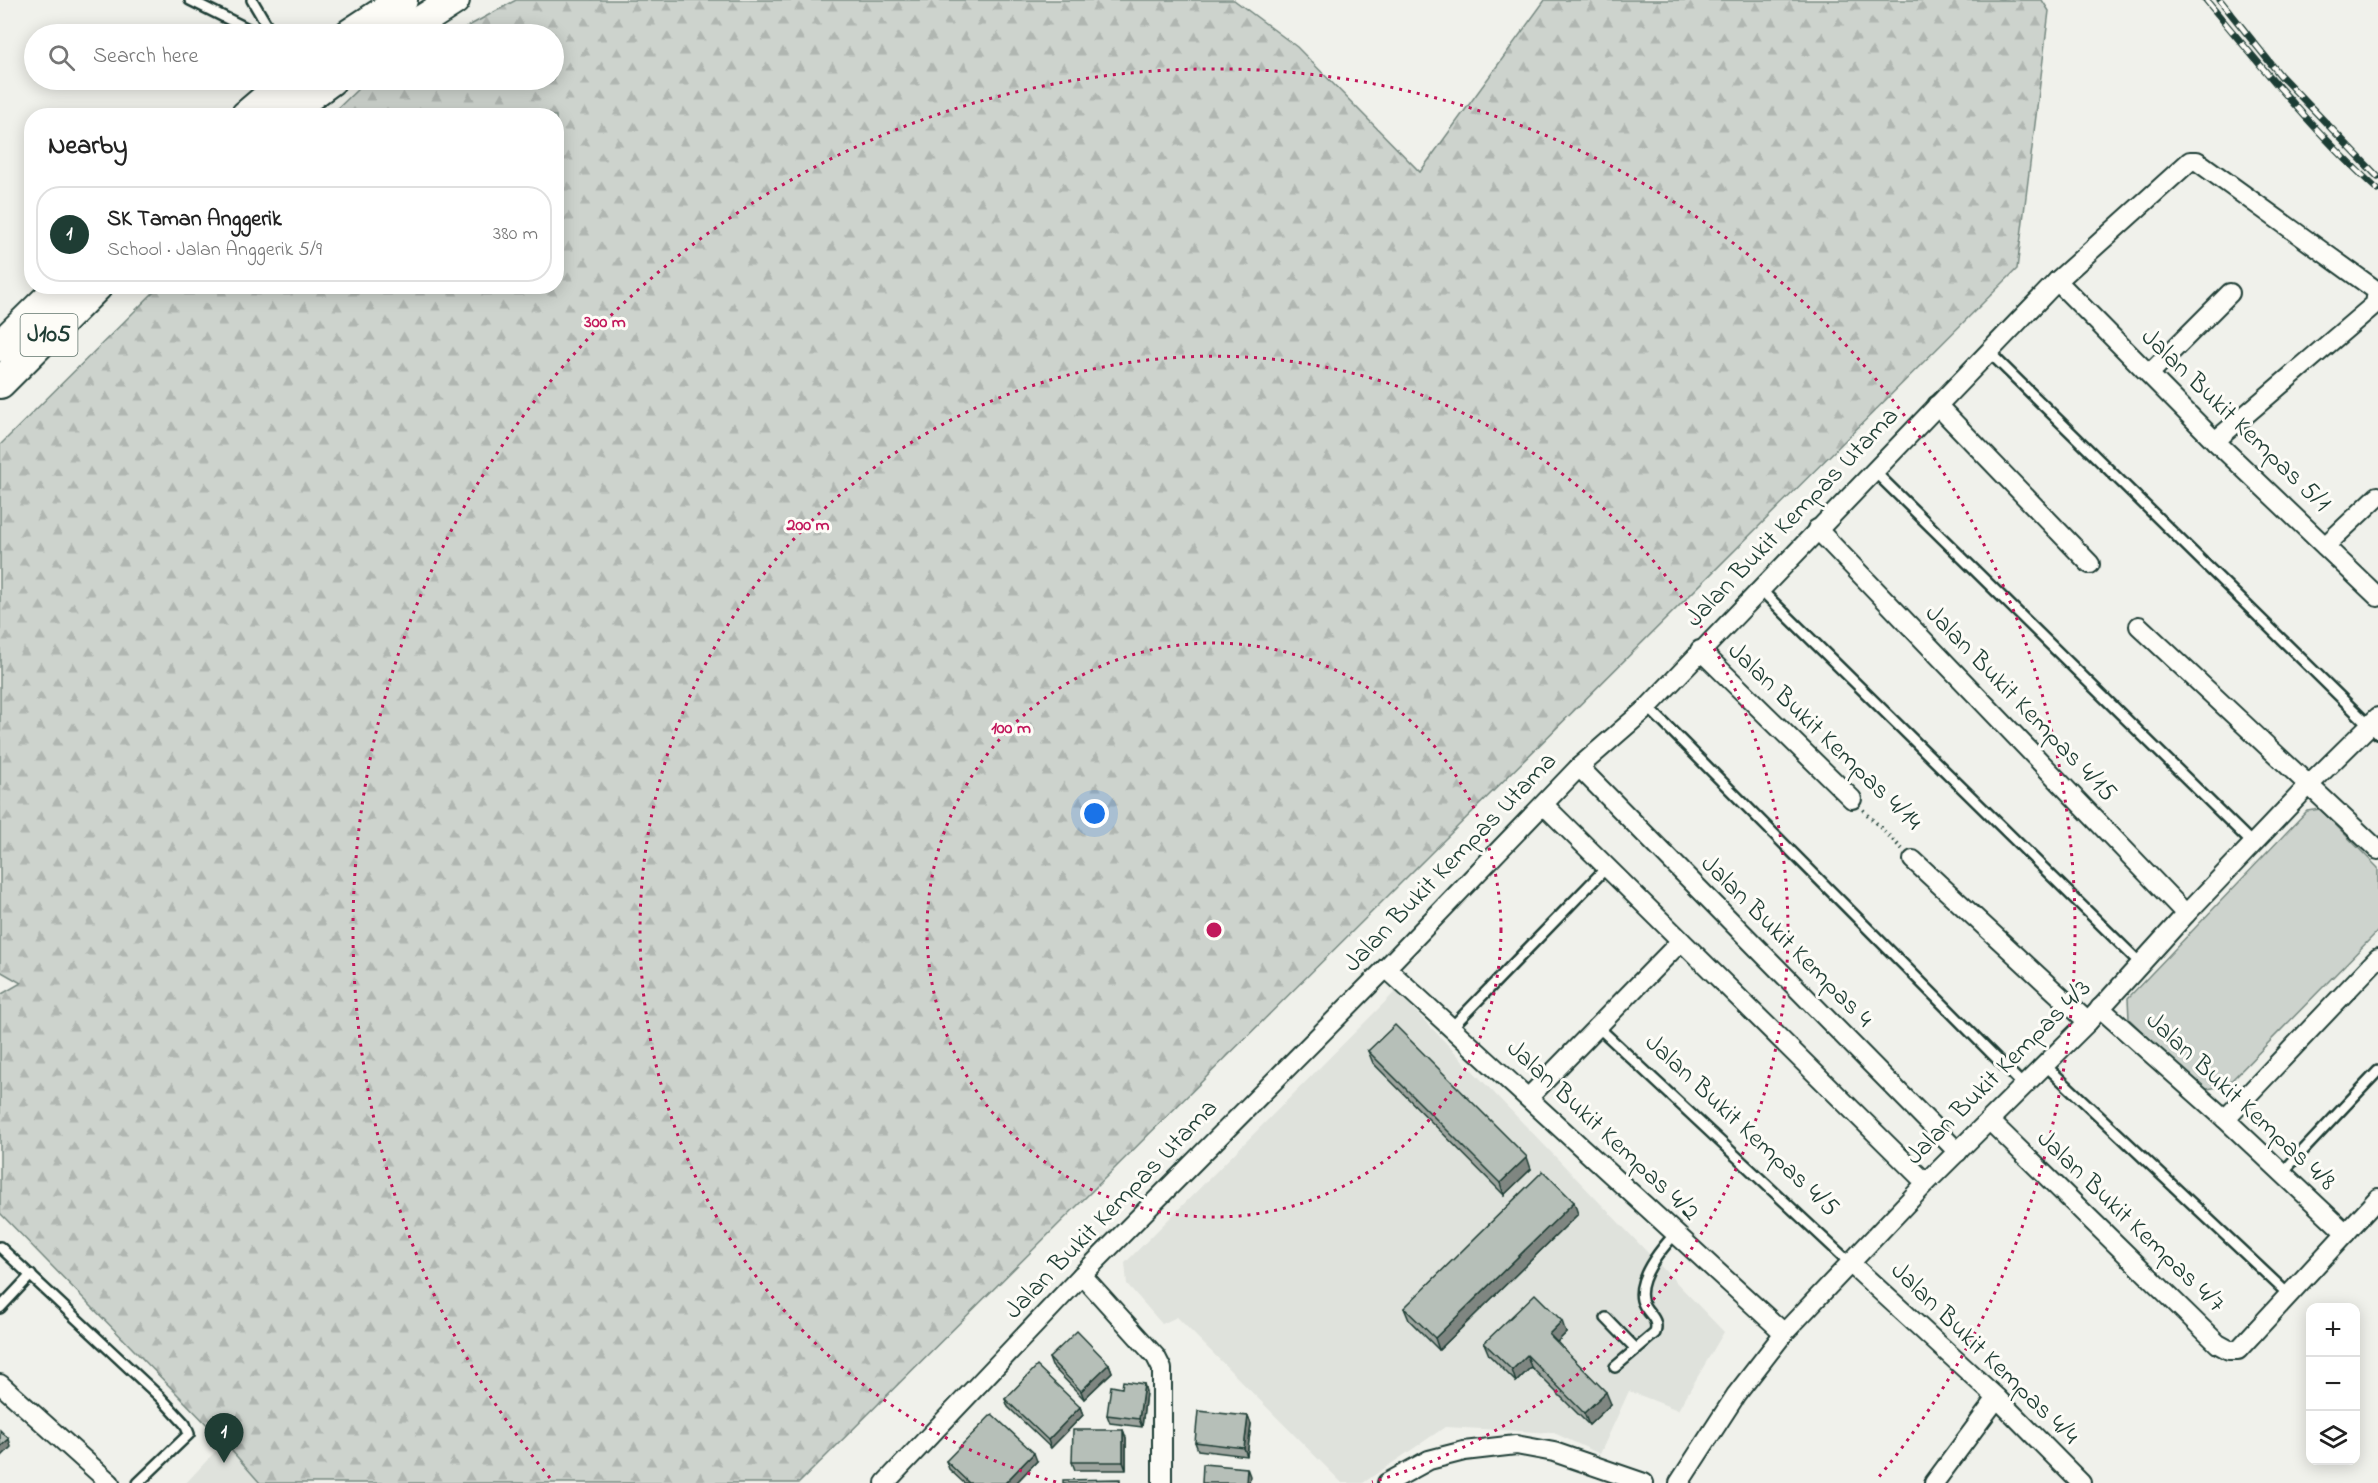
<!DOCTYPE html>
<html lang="en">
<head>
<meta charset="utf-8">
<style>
	:root { --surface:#fff; --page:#f2f2f2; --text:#222; --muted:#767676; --line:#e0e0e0; --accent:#1f3d34 }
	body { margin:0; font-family:"Indie Flower",sans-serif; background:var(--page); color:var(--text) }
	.controls { position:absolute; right:18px; bottom:18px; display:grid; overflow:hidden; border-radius:12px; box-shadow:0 3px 15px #0003 }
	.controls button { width:54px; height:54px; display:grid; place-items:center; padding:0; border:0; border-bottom:2px solid var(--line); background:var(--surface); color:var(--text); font:30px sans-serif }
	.you { position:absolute; left:1095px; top:814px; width:21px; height:21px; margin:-15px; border:4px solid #fff; border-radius:50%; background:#1a73e8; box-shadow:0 0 0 9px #1a73e833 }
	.badge { display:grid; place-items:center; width:39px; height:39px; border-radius:50%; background:var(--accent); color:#fff; font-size:20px; font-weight:700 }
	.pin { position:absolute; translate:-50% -50px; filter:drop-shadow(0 2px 3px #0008) }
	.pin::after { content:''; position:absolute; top:32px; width:21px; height:18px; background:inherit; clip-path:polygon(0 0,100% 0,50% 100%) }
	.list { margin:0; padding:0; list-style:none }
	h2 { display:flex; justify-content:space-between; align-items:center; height:78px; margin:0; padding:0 24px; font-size:26px }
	h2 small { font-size:20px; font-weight:400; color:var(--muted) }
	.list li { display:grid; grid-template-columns:39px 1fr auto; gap:18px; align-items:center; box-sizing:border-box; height:96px; margin:0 12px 12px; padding:0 12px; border:2px solid var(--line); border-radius:24px }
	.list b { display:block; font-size:22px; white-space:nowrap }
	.list p { margin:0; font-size:20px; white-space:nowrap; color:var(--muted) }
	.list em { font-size:20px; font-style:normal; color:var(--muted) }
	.icon { flex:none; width:33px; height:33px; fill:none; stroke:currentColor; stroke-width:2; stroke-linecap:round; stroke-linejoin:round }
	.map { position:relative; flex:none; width:2378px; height:1483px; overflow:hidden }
	.search { position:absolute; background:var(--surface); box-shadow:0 3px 15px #0003; left:24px; top:24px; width:540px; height:66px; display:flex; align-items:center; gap:15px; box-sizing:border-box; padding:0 21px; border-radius:33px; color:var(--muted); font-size:22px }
	.panel { position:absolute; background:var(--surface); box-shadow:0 3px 15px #0003; left:24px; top:108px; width:540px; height:186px; border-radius:24px }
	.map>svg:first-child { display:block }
	.built { fill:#dfe2dc }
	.green { fill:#cdd3cd; stroke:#768880; stroke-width:1.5 }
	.forest { fill:url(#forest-firs); stroke:#768880; stroke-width:1.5 }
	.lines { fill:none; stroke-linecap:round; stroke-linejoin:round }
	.service-casing { stroke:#1f3d34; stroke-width:14 }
	.minor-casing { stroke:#1f3d34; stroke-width:22 }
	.primary-casing { stroke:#1f3d34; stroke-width:34 }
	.path { stroke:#1f3d34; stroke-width:4; stroke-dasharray:1.5 4.5; stroke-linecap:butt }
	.service { stroke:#fdfcf7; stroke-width:9 }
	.minor { stroke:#fdfcf7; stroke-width:18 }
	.primary { stroke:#fdfcf7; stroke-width:30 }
	.rail-casing { stroke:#1f3d34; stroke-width:7 }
	.rail { stroke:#fdfcf7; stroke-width:4.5; stroke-dasharray:14; stroke-linecap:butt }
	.wall { fill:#9da49e; stroke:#1f3d34; stroke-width:1.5 }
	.shaded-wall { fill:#7f8681; stroke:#1f3d34; stroke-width:1.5 }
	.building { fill:#b6bfb8; stroke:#1f3d34; stroke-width:1.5 }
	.ring { fill:none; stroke:#c2185b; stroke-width:3; stroke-dasharray:3 6 }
	.labels { text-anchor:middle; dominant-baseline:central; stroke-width:6; stroke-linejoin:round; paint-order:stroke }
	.shield { fill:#fdfcf7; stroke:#62766e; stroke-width:1.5 }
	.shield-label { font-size:24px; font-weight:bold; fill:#1f3d34 }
	.street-label { font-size:26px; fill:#1f3d34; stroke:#fdfcf7 }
	.centre { fill:#c2185b; stroke:#fdfcf7; stroke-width:3 }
	.ring-label { font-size:18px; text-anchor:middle; font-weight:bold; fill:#c2185b; stroke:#fdfcf7; stroke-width:6; stroke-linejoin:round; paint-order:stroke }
</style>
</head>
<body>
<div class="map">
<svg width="2378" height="1483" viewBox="0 0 2378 1483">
	<defs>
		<pattern id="forest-firs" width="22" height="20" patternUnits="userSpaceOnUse" patternTransform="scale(1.5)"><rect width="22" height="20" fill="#cdd3cd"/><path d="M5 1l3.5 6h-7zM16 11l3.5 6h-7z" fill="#b0b6b1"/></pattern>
	</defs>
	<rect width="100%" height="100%" fill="#f0f1eb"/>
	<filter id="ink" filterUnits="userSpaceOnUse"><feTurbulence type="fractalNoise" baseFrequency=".0167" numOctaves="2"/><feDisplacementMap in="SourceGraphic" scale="12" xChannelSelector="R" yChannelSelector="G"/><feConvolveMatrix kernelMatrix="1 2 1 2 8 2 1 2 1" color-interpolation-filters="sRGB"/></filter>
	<g filter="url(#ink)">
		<g class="built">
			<polygon points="1396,991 1724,1332 1678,1410 1629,1391 1600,1454 1554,1433 1445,1427 1363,1483 1342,1483 1177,1317 1162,1324 1127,1284 1125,1263"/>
			<polygon points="224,1442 260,1483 186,1483"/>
		</g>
		<polygon class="green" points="2320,809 2378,868 2378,931 2227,1085 2203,1090 2129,1019 2128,998 2307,811"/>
		<polygon class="forest" points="516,0 1234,0 1297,47 1420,172 1545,0 2042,0 2049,11 2017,269 799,1483 260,1483 224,1442 0,1213 0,995 21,983 0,971 0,445 159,287 556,286 556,116 331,115 360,87 373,80 554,80 554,34 454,34"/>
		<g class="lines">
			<g class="service-casing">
				<g id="service">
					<polyline points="190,0 258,34"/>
					<polyline points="252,0 272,34"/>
					<polyline points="1989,352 2378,734"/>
					<polyline points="1874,471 2253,844"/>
					<polyline points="1760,589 2142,965"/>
					<polyline points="1648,707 2024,1086"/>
					<polyline points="1597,1026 1850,1263"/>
					<polyline points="1452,1027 1607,867"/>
					<polyline points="2045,1065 2289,1295"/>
					<polyline points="2281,1174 2378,1071"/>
					<polyline points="0,1247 160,1397 185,1424 189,1434 138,1483"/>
					<polyline points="0,1308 31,1275"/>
					<polyline points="1606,1318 1636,1349"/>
					<path d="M1615,1367L1655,1333C1660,1317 1645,1313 1642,1300C1637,1278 1662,1248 1675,1234"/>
				</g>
			</g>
			<g class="minor-casing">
				<g id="minor">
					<polyline points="2057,281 2215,441 2378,597"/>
					<polyline points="2149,374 2230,293"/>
					<polyline points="1937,405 2090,564"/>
					<polyline points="1817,529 2186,914"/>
					<polyline points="2325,546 2378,496"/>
					<polyline points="2139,626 2378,850"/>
					<polyline points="1700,650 1852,799"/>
					<polyline points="1579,767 1958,1152"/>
					<polyline points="1544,805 1926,1183"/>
					<polyline points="1913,860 2088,1022"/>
					<polyline points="1386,968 1784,1333"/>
					<polyline points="2100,1008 2225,1119 2346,1233"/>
					<polyline points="1529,1097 1681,941"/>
					<polyline points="2225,1119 2378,958"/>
					<polyline points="1990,1121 2218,1344 2229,1350 2238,1350 2378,1198"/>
					<polyline points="1850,1263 1997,1398 2081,1483"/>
					<polyline points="1082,1275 1156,1357 1162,1369 1162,1483"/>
					<polyline points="0,1384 110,1483"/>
					<polyline points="885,1483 1082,1275 1386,968 1579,767 1648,707 2057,281 2190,161 2197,161 2377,291 2375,304 2215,441"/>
					<polyline points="1387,1483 1429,1460 1464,1451 1516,1445 1554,1452 1644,1483"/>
					<polyline points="1679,1483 1736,1395 1784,1333 1926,1183 2088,1022 2186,914 2309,785 2378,717"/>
					<polyline points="1934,1483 1997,1398"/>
				</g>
			</g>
			<g class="primary-casing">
				<g id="primary">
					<polyline points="350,34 402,0"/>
					<polyline points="401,34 454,0"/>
					<polyline points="246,116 288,80"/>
					<polyline points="282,116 331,80"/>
					<polyline points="0,346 61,286"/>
					<polyline points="0,383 97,286"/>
				</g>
			</g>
			<polyline class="path" points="1863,810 1902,849"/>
			<use href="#service" class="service"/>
			<use href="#minor" class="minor"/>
			<use href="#primary" class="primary"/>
			<g class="rail-casing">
				<g id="rail">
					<path d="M2206,0C2260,65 2315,133 2378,190"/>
					<polyline points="2220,0 2280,75 2378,177"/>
				</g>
			</g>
			<use href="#rail" class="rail"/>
		</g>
		<g class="wall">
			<polygon points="1368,1051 1531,1169 1504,1195 1373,1063"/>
			<polygon points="1578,1214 1439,1350 1409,1320 1404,1308"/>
			<polygon points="1566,1333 1557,1342 1611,1404 1589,1425 1531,1367 1516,1382 1489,1355 1484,1343"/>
			<polygon points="1049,1358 1109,1364 1112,1372 1084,1399 1052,1366"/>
			<polygon points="1144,1384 1146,1392 1142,1427 1110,1423 1107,1415 1122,1388"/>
			<polygon points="1005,1399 1080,1407 1083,1415 1051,1448 1008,1407"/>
			<polygon points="1248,1416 1251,1424 1247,1456 1198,1450 1195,1442"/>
			<polygon points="1123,1430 1126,1438 1126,1470 1075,1470 1072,1462"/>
			<polygon points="946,1461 1037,1461 1016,1483 964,1483 949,1469"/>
		</g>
		<g class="shaded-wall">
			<polygon points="1527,1157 1531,1169 1504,1195 1500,1183"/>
			<polygon points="1574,1202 1578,1214 1439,1350 1435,1338"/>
			<polygon points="1562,1321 1566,1333 1553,1346 1549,1334"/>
			<polygon points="1527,1355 1531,1367 1516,1382 1512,1370"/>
			<polygon points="1109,1364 1112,1372 1084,1399 1081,1391"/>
			<polygon points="1144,1384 1146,1392 1142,1427 1139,1419"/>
			<polygon points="1606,1392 1611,1404 1589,1425 1584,1413"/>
			<polygon points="1080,1407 1083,1415 1051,1448 1048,1440"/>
			<polygon points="1248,1416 1251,1424 1247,1456 1244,1448"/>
			<polygon points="1123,1430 1126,1438 1126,1470 1123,1462"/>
			<polygon points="9,1439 11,1447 0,1458 0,1447"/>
			<polygon points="1034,1453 1037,1461 1016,1483 1005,1483"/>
			<polygon points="1247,1468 1250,1476 1249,1483 1246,1483"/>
		</g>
		<g class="building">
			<polygon points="1395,1025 1527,1157 1500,1183 1368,1051"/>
			<polygon points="1543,1171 1574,1202 1435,1338 1404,1308"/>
			<polygon points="1535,1294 1562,1321 1549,1334 1606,1392 1584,1413 1527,1355 1512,1370 1484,1343"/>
			<polygon points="1077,1331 1109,1364 1081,1391 1049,1358"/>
			<polygon points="1037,1366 1080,1407 1048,1440 1005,1399"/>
			<polygon points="1123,1381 1144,1384 1139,1419 1107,1415 1111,1386 1122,1388"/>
			<polygon points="1198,1411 1248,1416 1244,1448 1195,1442"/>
			<polygon points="992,1414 1034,1453 1005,1483 969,1483 946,1461"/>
			<polygon points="0,1430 9,1439 0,1447"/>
			<polygon points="1073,1430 1123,1430 1123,1462 1072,1462"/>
			<polygon points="1203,1464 1247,1468 1246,1483 1202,1483"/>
			<polygon points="1120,1479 1120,1483 1063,1483 1063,1480"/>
		</g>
	</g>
	<g class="ring">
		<circle cx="1214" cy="930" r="287"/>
		<path d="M1056 1482A574 574 0 1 1 1372 1482"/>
		<path d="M550 1478A861 861 0 1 1 1878 1478"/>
	</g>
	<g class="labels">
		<rect class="shield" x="20.5" y="314" width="57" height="42" rx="4.5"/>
		<g class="shield-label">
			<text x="49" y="335">J105</text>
		</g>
		<g class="street-label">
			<text transform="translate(2235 421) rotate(44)">Jalan Bukit Kempas 5/1</text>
			<text transform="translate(1793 518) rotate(-46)">Jalan Bukit Kempas Utama</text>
			<text transform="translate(2020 704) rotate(46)">Jalan Bukit Kempas 4/15</text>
			<text transform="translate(1824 737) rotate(44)">Jalan Bukit Kempas 4/14</text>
			<text transform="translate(1451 863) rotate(-46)">Jalan Bukit Kempas Utama</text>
			<text transform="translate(1786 942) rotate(45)">Jalan Bukit Kempas 4</text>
			<text transform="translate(1999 1073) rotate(-45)">Jalan Bukit Kempas 4/3</text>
			<text transform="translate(2240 1102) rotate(43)">Jalan Bukit Kempas 4/8</text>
			<text transform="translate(1741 1126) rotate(43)">Jalan Bukit Kempas 4/5</text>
			<text transform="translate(1602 1131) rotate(43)">Jalan Bukit Kempas 4/2</text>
			<text transform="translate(1112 1210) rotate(-46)">Jalan Bukit Kempas Utama</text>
			<text transform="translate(2130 1222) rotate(44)">Jalan Bukit Kempas 4/7</text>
			<text transform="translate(1984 1354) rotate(44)">Jalan Bukit Kempas 4/4</text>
		</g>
	</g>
	<circle cx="1214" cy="930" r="9" class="centre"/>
	<g class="ring-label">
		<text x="605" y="327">300 m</text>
		<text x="808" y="530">200 m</text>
		<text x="1011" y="733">100 m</text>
	</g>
</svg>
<div class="controls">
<button>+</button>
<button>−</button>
<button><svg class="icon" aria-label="layers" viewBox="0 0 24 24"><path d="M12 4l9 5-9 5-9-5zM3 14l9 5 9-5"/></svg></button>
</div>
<div class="you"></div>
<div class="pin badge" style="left:224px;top:1463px">1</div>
<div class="search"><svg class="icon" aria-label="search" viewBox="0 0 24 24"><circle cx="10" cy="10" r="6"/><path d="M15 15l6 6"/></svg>Search here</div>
<section class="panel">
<h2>Nearby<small></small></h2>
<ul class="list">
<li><span class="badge">1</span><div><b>SK Taman Anggerik</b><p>School · Jalan Anggerik 5/9</p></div><em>380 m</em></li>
</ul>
</section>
</div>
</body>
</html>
